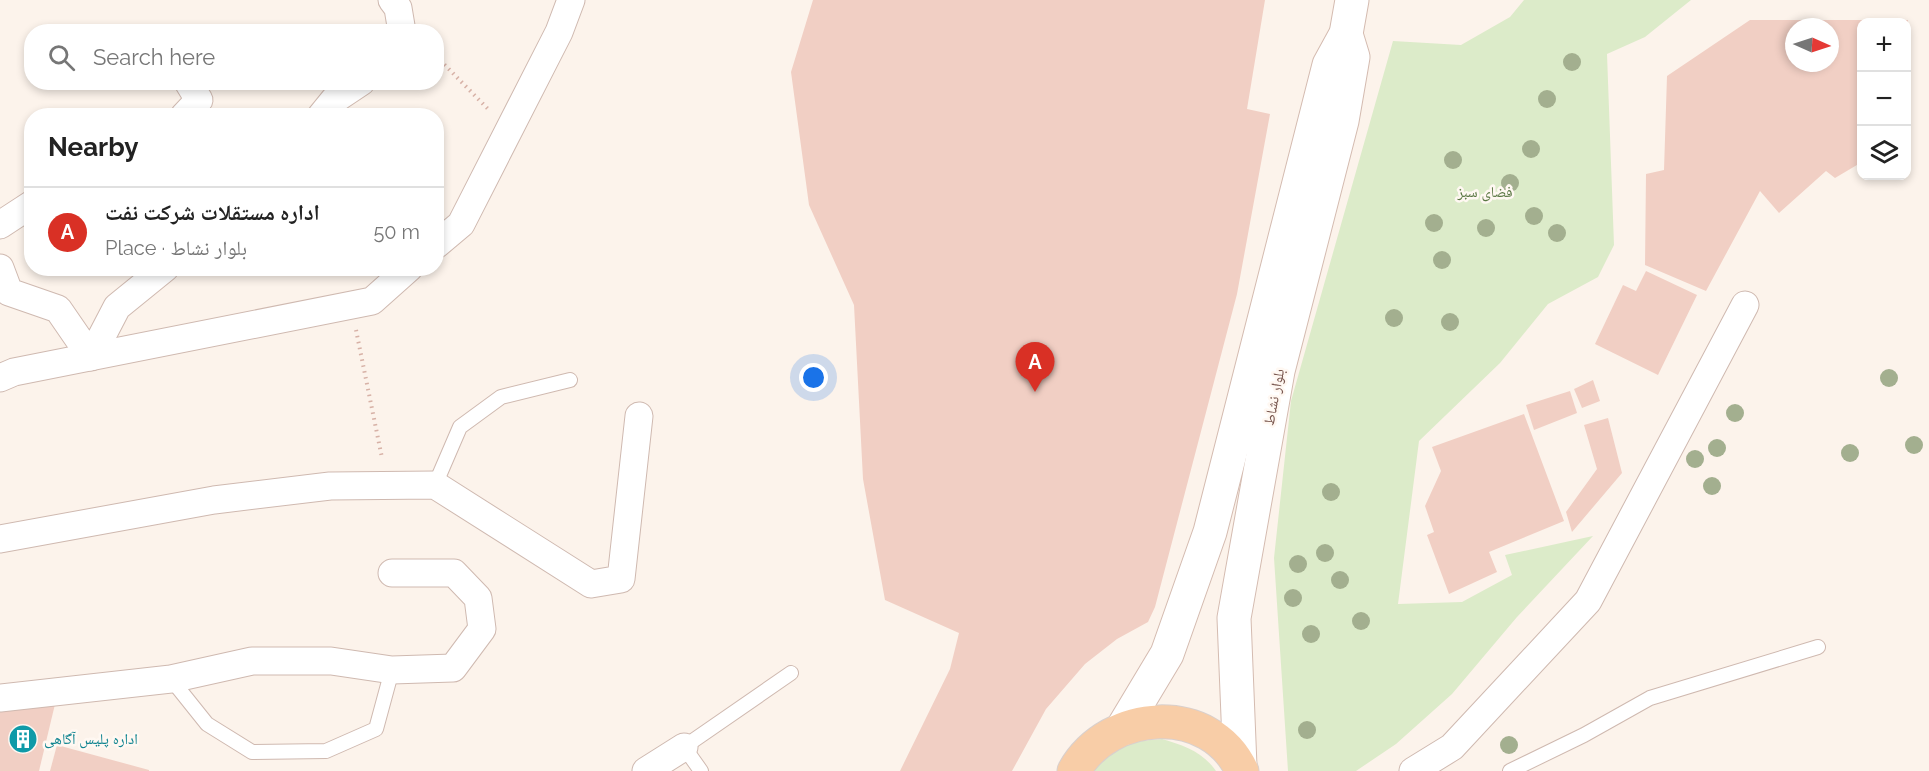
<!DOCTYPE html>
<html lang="en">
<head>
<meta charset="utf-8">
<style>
	:root { --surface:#fff; --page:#f6f6f6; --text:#222; --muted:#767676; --line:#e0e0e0; --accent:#d93025 }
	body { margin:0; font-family:Raleway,"Noto Naskh Arabic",sans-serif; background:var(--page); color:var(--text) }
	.controls { position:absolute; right:18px; top:18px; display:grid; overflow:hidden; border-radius:12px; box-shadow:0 3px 9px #0003 }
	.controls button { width:54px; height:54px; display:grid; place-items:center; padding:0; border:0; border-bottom:2px solid var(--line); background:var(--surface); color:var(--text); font:30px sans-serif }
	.compass { position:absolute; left:1785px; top:18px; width:54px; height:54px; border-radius:50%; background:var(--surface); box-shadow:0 3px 9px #0003; rotate:93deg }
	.you { position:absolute; left:814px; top:378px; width:21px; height:21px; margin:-15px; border:4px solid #fff; border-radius:50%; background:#1a73e8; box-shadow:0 0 0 9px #1a73e833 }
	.badge { display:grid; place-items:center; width:39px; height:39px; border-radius:50%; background:var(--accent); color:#fff; font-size:20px; font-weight:700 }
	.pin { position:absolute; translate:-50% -50px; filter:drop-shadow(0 2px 3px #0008) }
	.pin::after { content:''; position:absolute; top:32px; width:21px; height:18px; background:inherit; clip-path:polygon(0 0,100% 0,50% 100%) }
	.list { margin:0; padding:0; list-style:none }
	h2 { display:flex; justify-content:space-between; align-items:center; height:78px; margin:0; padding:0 24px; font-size:26px }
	h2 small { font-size:20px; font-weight:400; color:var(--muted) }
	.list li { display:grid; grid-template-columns:39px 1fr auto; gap:18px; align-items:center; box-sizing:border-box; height:90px; padding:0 24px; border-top:2px solid var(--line) }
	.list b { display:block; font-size:22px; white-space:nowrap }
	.list p { margin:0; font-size:20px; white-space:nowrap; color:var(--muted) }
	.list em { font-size:20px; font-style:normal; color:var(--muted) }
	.icon { flex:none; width:33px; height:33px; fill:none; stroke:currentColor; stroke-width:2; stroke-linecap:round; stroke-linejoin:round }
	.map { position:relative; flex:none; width:1929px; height:771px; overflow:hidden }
	.search { position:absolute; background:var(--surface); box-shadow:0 3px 9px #0003; left:24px; top:24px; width:420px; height:66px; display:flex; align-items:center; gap:15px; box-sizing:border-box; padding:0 21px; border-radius:24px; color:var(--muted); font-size:22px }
	.panel { position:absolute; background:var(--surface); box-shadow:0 3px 9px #0003; left:24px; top:108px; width:420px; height:168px; border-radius:24px }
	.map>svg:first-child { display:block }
	.green { fill:#dcebc9 }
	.building { fill:#f1cfc4; fill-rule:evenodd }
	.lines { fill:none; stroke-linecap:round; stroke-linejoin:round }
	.service-casing { stroke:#cfb9b0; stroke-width:16 }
	.minor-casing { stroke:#cfb9b0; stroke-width:29 }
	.secondary-casing { stroke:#d4bbb0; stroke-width:35 }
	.primary-casing { stroke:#d9d0cd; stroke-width:35 }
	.path { stroke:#d7b1a6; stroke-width:4; stroke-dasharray:1.5 4.5; stroke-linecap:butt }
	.service { stroke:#fff; stroke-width:14 }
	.minor { stroke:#fff; stroke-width:27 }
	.secondary { stroke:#fff; stroke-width:33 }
	.primary { stroke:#f8cda7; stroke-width:33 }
	.tree { fill:#a3af8f }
	.labels { text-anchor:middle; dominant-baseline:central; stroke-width:5; stroke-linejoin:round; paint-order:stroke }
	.park-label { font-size:15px; fill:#5a7743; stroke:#fff8f2 }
	.street-label { font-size:15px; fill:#78564e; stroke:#fff8f2 }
	.culture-label { font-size:15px; fill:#0d838f; stroke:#fff8f2; text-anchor:start }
</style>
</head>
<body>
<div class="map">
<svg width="1929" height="771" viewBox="0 0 1929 771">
	<rect width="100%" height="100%" fill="#fcf3eb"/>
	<g class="green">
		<polygon points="1524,0 1691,0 1645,37 1607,54 1614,245 1598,277 1548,304 1500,363 1419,441 1398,604 1462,602 1512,575 1505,555 1593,536 1517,617 1452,694 1396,744 1356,771 1288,771 1274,558 1291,401 1393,41 1461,45 1510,17"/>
		<path d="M1162,739C1183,745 1203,752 1216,771H1091C1115,747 1128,741 1162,739Z"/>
	</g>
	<g class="building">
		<polygon points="813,0 1265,0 1247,109 1270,114 1237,294 1155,607 1148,622 1117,639 1085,664 1046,709 1012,771 900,771 950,669 959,633 885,600 863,479 854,305 809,205 791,72"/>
		<path d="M1750,20H1908V22H1862V162L1835,178L1826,171L1779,213L1760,191L1706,291L1645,265L1646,174L1664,170L1667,76ZM1794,27H1830V63H1794Z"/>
		<polygon points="1646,271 1697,295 1658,375 1595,344 1623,285 1636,291"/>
		<polygon points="1593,380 1600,401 1582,408 1574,389"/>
		<polygon points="1570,391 1577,413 1534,430 1526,405"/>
		<polygon points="1524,414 1564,521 1489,552 1497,572 1449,594 1427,535 1434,532 1425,506 1441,471 1432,447"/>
		<polygon points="1608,418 1622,473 1572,532 1566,512 1597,469 1584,425"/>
		<polygon points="56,700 39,771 0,771 0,707"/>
		<polygon points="57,745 149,770 149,771 50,771"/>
	</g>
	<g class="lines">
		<g class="service-casing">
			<g id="service">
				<polyline points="435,485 460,427 501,397 570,380"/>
				<polyline points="171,679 207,724 252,752 326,751 376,729 392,670"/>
				<polyline points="701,771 684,747 791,673"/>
				<polyline points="1510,771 1584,735 1650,698 1818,647"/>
			</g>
		</g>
		<g class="minor-casing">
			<g id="minor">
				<polyline points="392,0 398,8 402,32"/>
				<polyline points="184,116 199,100 188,82"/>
				<polyline points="321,116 334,100 361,82"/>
				<polyline points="0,225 32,204"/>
				<polyline points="436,245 461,224 559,32 571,0"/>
				<polyline points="0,268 9,292 58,309 91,357 117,307 165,268"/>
				<polyline points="0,378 14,372 372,301 409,268"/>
				<polyline points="0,539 214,500 330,486 435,485 591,584 621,579 639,416"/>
				<polyline points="0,698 171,679 252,661 331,661 392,670 453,668 482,629 478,598 454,573 392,573"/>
				<polyline points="646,771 684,747"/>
				<polyline points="1413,771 1452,747 1588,601 1745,305"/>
			</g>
		</g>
		<g class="secondary-casing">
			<g id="secondary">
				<polyline points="1122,729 1167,654 1210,532 1329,65 1346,34 1352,0"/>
				<polyline points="1240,766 1234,618 1278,371 1342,121 1353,57 1346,34"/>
			</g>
		</g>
		<g class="primary-casing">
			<path id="primary" d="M1074,771C1109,709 1210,702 1242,771"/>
		</g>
		<g class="path">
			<polyline points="436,56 488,109"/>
			<polyline points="356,330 382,458"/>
		</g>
		<use href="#service" class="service"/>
		<use href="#minor" class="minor"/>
		<use href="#secondary" class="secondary"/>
		<use href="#primary" class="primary"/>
	</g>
	<g class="tree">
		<circle cx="1572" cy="62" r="9"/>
		<circle cx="1547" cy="99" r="9"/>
		<circle cx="1531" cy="149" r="9"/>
		<circle cx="1453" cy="160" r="9"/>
		<circle cx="1510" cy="183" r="9"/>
		<circle cx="1534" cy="216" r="9"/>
		<circle cx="1434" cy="223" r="9"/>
		<circle cx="1486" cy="228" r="9"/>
		<circle cx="1557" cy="233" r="9"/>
		<circle cx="1442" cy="260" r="9"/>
		<circle cx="1394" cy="318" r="9"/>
		<circle cx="1450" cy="322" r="9"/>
		<circle cx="1889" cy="378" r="9"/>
		<circle cx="1735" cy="413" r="9"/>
		<circle cx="1914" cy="445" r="9"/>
		<circle cx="1717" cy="448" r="9"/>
		<circle cx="1850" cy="453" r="9"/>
		<circle cx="1695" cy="459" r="9"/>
		<circle cx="1712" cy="486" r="9"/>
		<circle cx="1331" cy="492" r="9"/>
		<circle cx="1325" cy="553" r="9"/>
		<circle cx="1298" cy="564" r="9"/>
		<circle cx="1340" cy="580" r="9"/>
		<circle cx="1293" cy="598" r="9"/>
		<circle cx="1361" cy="621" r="9"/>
		<circle cx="1311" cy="634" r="9"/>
		<circle cx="1307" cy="730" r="9"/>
		<circle cx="1509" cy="745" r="9"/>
	</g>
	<defs>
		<g id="building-disc" transform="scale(1.5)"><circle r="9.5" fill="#0f9aa8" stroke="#fff8f2"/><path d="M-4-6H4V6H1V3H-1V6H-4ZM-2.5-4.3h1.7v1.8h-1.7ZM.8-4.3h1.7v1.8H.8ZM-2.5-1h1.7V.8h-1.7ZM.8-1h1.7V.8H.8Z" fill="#fff"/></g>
	</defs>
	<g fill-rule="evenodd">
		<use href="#building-disc" x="23" y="739"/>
	</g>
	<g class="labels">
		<g class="park-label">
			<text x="1485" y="192">فضای سبز</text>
		</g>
		<g class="street-label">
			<text transform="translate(1274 397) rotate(-79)">بلوار نشاط</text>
		</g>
		<g class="culture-label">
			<text x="44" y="739">اداره پلیس آگاهی</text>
		</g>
	</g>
</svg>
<div class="controls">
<button>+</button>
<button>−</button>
<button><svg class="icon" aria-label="layers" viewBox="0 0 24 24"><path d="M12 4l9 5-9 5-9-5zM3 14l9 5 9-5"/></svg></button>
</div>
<svg class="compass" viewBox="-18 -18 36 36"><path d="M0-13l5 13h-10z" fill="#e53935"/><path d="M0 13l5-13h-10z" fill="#767676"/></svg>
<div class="you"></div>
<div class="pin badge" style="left:1035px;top:392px">A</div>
<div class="search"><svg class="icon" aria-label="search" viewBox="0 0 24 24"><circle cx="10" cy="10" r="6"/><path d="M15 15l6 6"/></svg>Search here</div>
<section class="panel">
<h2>Nearby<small></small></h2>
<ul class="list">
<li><span class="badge">A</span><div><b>اداره مستقلات شرکت نفت</b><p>Place · بلوار نشاط</p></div><em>50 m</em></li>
</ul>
</section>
</div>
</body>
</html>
